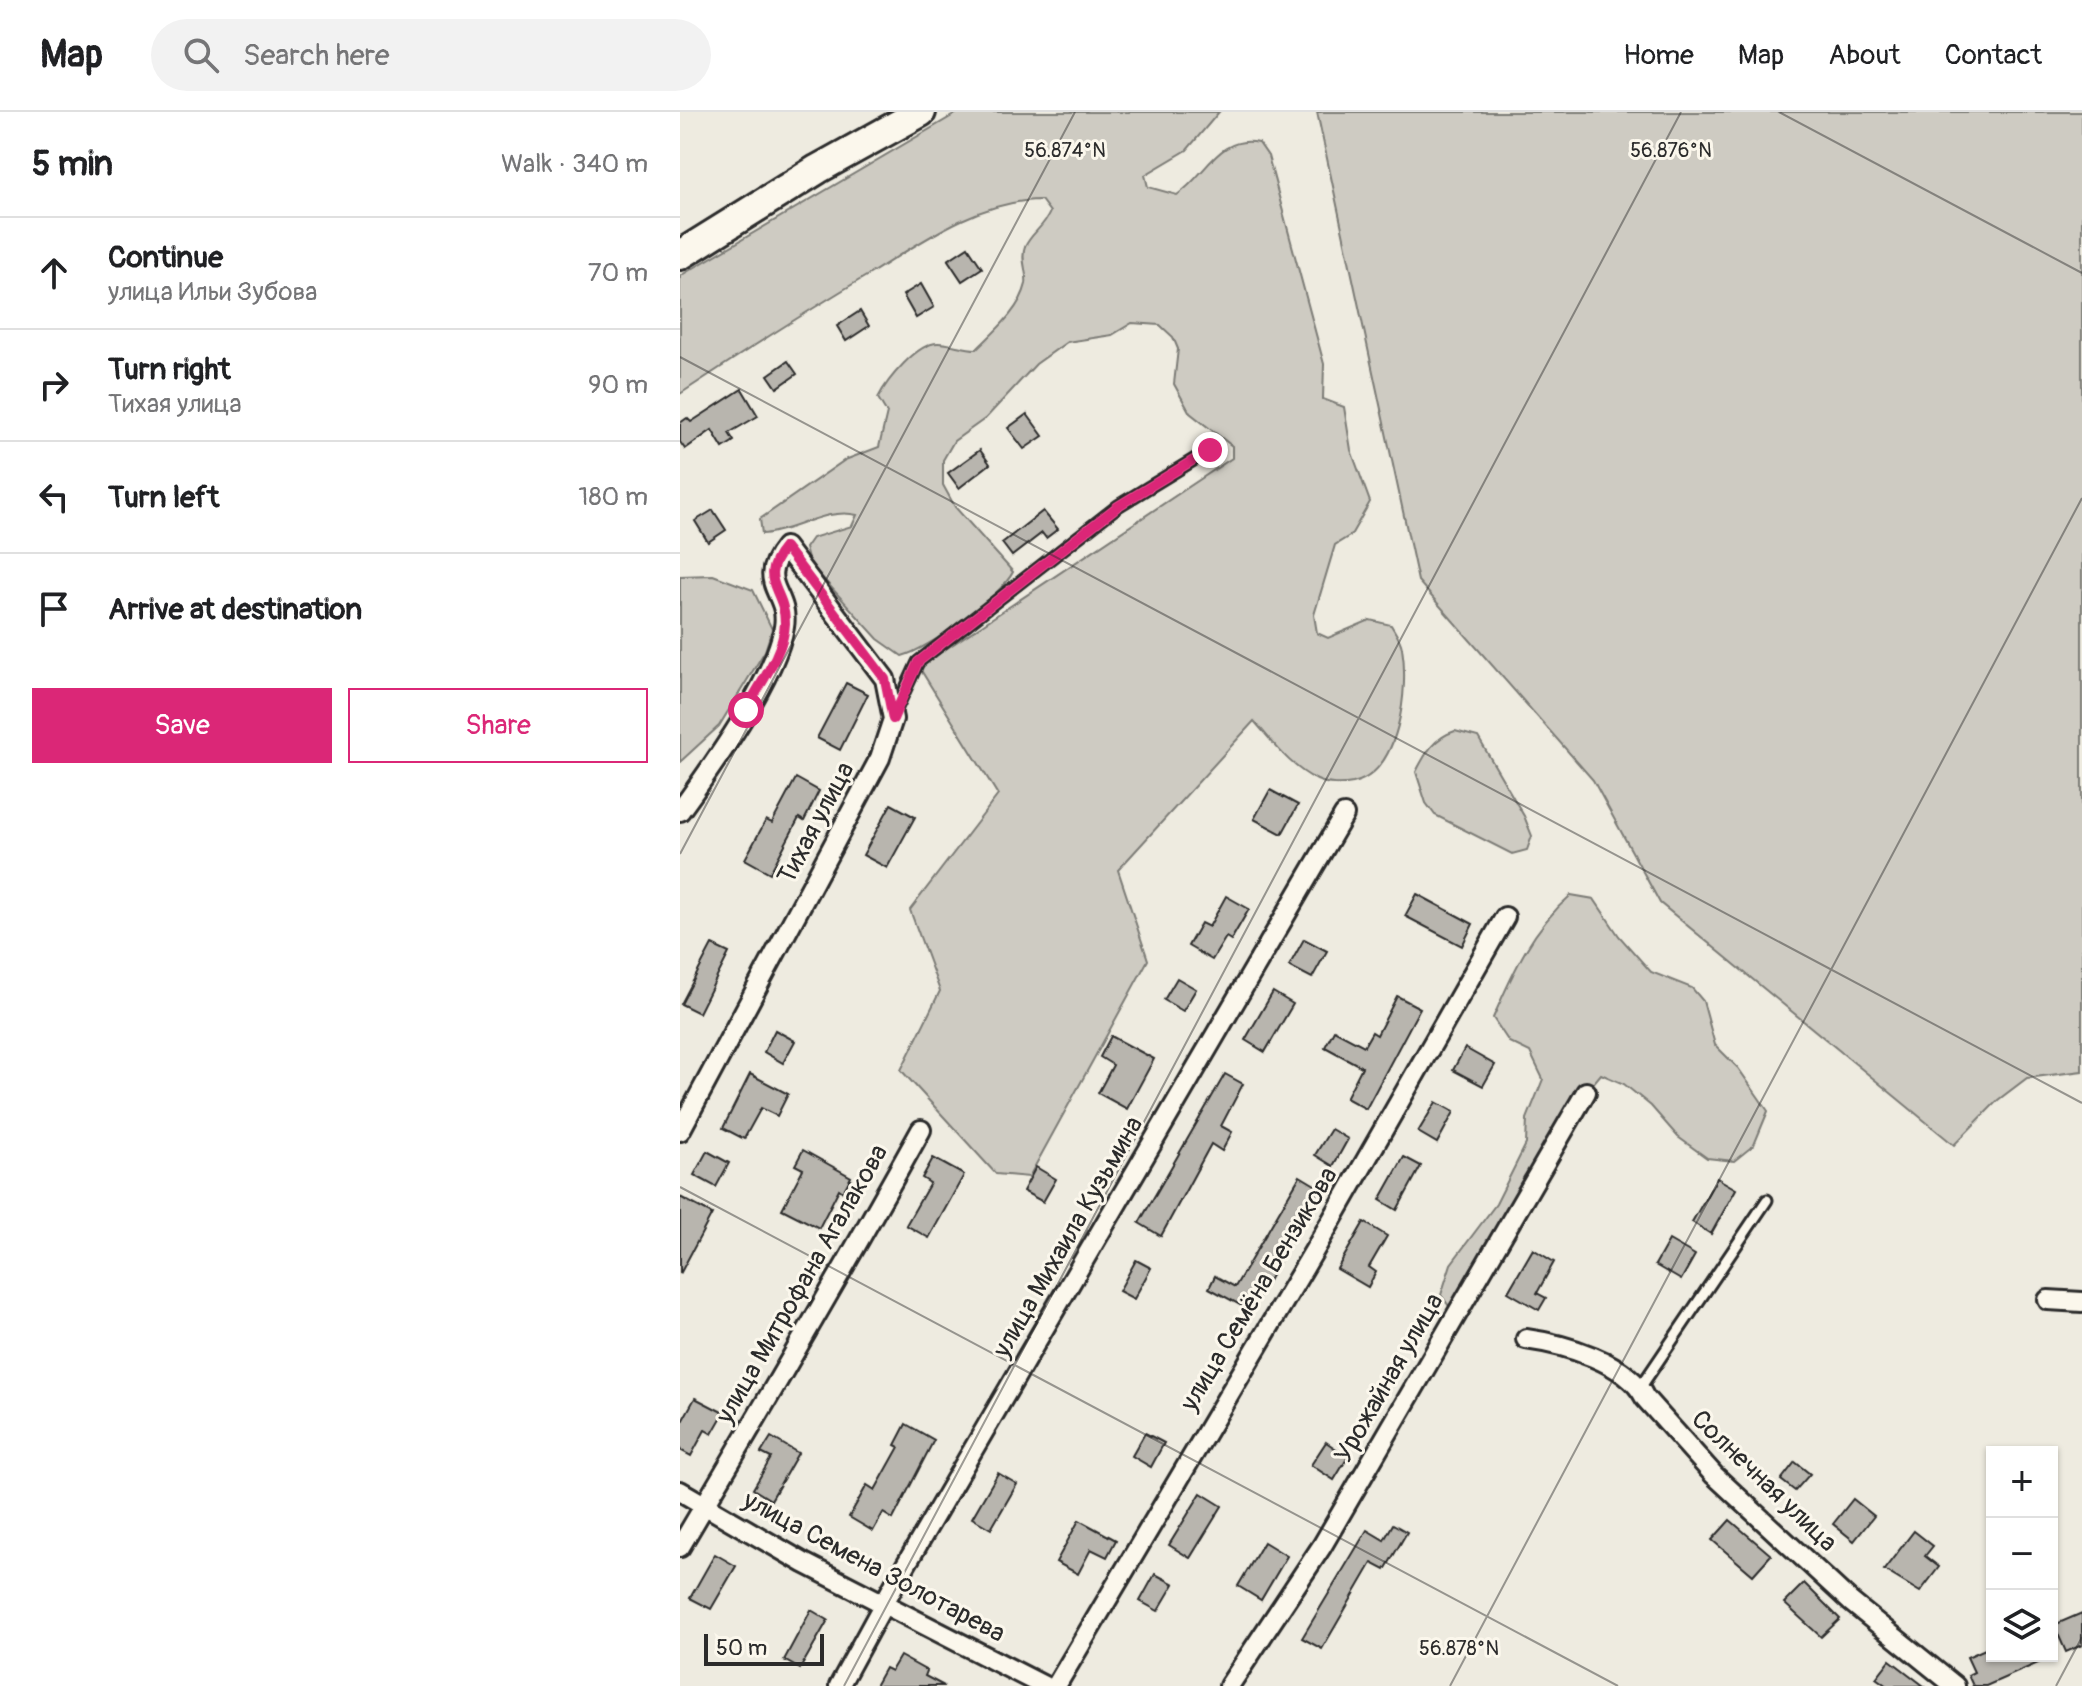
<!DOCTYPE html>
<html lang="en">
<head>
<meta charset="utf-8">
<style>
	:root { --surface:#fff; --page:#f2f2f2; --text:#202124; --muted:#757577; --line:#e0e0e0; --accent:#db2777 }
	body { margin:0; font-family:Pangolin,sans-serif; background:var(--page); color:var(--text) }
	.controls { position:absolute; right:24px; bottom:24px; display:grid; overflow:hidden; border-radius:0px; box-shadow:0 2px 6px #0004 }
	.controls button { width:72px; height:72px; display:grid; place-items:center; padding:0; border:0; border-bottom:2px solid var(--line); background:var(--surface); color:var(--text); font:40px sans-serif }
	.scale { position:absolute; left:24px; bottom:20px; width:120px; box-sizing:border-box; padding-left:8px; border:4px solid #2b2b2b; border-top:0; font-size:22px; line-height:28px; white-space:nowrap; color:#2b2b2b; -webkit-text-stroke:6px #fbf7ec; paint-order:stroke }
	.stop { position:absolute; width:24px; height:24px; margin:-18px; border:6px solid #db2777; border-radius:50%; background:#fff }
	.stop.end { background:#db2777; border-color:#fff; box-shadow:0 2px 8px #0008 }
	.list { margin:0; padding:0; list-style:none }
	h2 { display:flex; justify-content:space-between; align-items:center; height:104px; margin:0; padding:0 32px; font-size:34px }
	h2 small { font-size:26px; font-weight:400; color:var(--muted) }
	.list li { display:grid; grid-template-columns:52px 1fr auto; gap:24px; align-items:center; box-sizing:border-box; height:112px; padding:0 32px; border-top:2px solid var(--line) }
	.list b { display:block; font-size:30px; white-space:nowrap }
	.list p { margin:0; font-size:26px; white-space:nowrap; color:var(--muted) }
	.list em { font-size:26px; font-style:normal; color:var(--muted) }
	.actions { display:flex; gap:16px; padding:24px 32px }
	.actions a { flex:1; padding:18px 0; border:2px solid var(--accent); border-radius:0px; text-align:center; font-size:28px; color:var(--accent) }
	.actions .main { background:var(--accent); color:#fff }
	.icon { flex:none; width:44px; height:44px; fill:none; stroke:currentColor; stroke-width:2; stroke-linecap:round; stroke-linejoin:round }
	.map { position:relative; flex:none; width:1402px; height:1574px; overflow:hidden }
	header { display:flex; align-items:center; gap:48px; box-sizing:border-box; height:112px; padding:0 40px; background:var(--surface); border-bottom:2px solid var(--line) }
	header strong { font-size:38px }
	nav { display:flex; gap:44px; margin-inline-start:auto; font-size:28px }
	.search { width:560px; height:72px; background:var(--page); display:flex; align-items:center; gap:20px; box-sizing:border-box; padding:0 28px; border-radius:44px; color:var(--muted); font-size:30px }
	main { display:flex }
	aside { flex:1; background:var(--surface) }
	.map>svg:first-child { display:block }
	.green { fill:#cecbc2; stroke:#7c7b76; stroke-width:2 }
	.building { fill:#b8b5ae; stroke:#2b2b2b; stroke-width:2 }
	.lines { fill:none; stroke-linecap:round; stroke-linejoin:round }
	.lane-casing { stroke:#2b2b2b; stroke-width:15 }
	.street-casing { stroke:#2b2b2b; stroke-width:24 }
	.primary-casing { stroke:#2b2b2b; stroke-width:34 }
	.lane { stroke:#fbf7ec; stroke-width:9 }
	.street { stroke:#fbf7ec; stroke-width:18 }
	.primary { stroke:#fbf7ec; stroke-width:28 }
	.route { stroke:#db2777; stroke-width:10 }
	.ticks { fill:none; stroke:#2b2b2b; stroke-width:2; stroke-opacity:0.45 }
	.labels { text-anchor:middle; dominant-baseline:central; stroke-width:6; stroke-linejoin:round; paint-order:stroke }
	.street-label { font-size:26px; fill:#2b2b2b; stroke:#fbf7ec }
	.ticks-label { font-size:20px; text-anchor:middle; fill:#2b2b2b; stroke:#fbf7ec; stroke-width:6; stroke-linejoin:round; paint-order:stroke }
</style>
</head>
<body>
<header>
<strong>Map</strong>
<div class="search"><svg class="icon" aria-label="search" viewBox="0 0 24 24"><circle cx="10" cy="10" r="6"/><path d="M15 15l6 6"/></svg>Search here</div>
<nav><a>Home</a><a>Map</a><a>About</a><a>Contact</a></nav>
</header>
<main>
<aside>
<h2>5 min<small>Walk · 340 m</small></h2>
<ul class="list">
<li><svg class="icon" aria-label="ahead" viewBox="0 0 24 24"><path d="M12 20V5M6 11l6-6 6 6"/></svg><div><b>Continue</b><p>улица Ильи Зубова</p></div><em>70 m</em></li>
<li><svg class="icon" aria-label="right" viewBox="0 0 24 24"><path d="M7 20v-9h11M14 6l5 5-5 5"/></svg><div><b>Turn right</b><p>Тихая улица</p></div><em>90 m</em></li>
<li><svg class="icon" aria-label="left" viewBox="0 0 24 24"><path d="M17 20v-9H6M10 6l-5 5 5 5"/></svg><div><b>Turn left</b></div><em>180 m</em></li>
<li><svg class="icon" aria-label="arrive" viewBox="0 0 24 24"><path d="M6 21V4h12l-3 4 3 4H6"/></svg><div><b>Arrive at destination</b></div></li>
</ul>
<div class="actions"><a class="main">Save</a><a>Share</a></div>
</aside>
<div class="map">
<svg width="1402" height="1574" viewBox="0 0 1402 1574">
	<rect width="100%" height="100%" fill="#eeebe0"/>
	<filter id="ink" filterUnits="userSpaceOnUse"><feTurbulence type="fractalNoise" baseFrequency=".0125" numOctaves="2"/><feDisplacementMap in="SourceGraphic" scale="16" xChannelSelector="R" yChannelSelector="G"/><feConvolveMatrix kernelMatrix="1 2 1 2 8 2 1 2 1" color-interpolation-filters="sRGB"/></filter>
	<g filter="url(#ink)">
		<g class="green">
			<path d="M279,0H539L507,38L465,63L468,75L497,83C526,64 538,22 579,31L588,44L644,252L643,287L664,295L671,338L690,390L671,423L655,433L634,503L637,521L648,526L690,508L711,513C715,520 721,528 722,536C729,576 720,660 673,671C662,673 647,673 637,668C609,654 594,631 574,609L438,758L468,848L349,1065L316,1062L221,958L260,879L230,798L318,683L239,555L552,346V334L510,301L494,272L498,237L493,225L480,213L452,211L432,223L387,230L356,252L306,306L274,329L263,348V373L275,395L333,460C321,484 248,538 222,544L198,527L129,451L125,436L132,426L172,414L177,403C146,395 114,420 82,422L80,407L165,348L199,335L207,301L198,286C207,268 237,231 258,231C271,231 283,237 297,237C315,219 340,198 346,172C348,160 340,148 345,135C351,121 364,115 370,100L361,88C298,88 240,131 188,163C124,201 62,241 0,282V164Z"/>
			<polygon points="637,0 1402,0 1402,959 1347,966 1318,988 1274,1033 980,791 913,668 738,469"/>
			<polygon points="33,463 73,478 92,517 85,539 39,614 0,650 0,464"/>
			<path d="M775,619L798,625L844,704L852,724L847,738L832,742L755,703L746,691L736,660C746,640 754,626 775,619Z"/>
			<path d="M891,783L914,787L939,824L971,860L1012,876L1023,889L1035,933L1058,956L1088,999L1074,1033L1054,1049L1027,1046L998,1025L971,994L944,972L921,962L906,980L792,1177L769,1194L761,1183L771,1152L816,1092L846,1032L847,1007L863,967L850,940L829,930L813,906C834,858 852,817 891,783Z"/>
		</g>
		<g class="building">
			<polygon points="288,135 302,156 282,169 268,148"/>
			<polygon points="241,172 254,195 236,206 223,183"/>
			<polygon points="180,199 189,214 166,229 157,214"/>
			<polygon points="108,249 117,262 97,276 88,263"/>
			<polygon points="62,277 78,304 49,321 54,329 43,336 32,318 5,337 0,330 0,311 7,306 11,310"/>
			<polygon points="347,302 363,324 344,337 328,316"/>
			<polygon points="300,338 310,352 279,376 268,361"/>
			<polygon points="33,398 46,418 28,430 15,409"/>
			<polygon points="363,399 378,417 366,426 362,421 332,444 322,431"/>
			<polygon points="166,571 188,582 160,638 137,626"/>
			<polygon points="116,666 139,679 124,709 119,706 90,761 65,747 86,708 92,711"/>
			<polygon points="590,678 618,693 602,722 574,707"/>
			<polygon points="211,692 235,705 207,756 183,743"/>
			<polygon points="737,782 793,812 782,834 725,804"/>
			<polygon points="546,784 569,797 551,828 546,825 532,848 508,834 521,811 529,815"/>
			<polygon points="624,827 647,839 632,866 609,854"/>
			<polygon points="32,833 49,841 19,901 1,892"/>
			<polygon points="497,866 516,877 503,899 484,888"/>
			<polygon points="593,880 613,892 585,940 565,928"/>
			<polygon points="717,884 740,896 686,997 666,986 682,955 645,935 654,918 684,934 692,920 697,923"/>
			<polygon points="95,918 115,929 103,951 84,940"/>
			<polygon points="431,924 474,947 447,997 418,981 433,953 420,945"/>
			<polygon points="785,936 815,953 803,974 773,958"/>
			<polygon points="70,962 108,982 97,1004 81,996 64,1027 43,1016"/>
			<polygon points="545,962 563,972 541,1014 552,1020 542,1039 531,1032 481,1124 459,1111"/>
			<polygon points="756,990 774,1000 757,1031 738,1020"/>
			<polygon points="651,1017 668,1027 653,1054 635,1043"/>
			<polygon points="123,1038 171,1065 163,1080 159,1077 139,1116 102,1097 123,1057 115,1053"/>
			<polygon points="27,1039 49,1051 36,1075 14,1063"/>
			<polygon points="724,1045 741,1054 717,1098 700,1088"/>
			<polygon points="253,1046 284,1063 249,1126 226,1113 250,1071 242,1066"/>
			<polygon points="356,1055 376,1067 363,1090 343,1079"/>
			<polygon points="620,1064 640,1076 571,1199 529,1176 535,1164 555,1175"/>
			<polygon points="1037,1066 1056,1077 1031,1122 1012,1110"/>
			<polygon points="0,1085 32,1102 0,1162"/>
			<polygon points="684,1110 707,1124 689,1155 696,1160 688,1175 657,1157"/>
			<polygon points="989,1128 1015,1143 1001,1168 975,1153"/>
			<polygon points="853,1137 874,1150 857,1181 866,1186 859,1198 828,1180"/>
			<polygon points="456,1148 471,1156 454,1187 439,1179"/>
			<polygon points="15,1286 44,1301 32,1322 25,1318 11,1344 0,1338 0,1313"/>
			<polygon points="226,1312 254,1328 213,1407 203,1401 193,1419 169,1405 187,1373 195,1378 219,1335 215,1333"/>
			<polygon points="465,1321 484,1331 471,1355 452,1344"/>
			<polygon points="91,1325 118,1341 91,1388 73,1377 91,1346 81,1341"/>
			<polygon points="646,1330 668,1345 654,1368 631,1353"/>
			<polygon points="1115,1350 1130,1362 1115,1379 1101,1368"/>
			<polygon points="318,1361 337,1372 311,1417 292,1406"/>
			<polygon points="521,1381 542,1394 510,1446 489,1433"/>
			<polygon points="1173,1387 1194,1404 1174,1429 1153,1412"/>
			<polygon points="399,1408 436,1428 427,1445 411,1437 398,1462 376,1450"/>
			<polygon points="1050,1408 1091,1443 1073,1463 1032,1428"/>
			<polygon points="713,1412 727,1420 705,1458 692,1451 642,1537 622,1526 687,1418 704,1428"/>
			<polygon points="1234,1419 1253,1434 1245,1444 1259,1455 1240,1480 1204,1458"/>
			<polygon points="584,1430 607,1444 581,1488 558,1474"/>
			<polygon points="35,1442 56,1454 31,1497 10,1486"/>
			<polygon points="475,1462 494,1472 478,1499 460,1489"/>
			<polygon points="1124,1471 1160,1507 1141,1525 1104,1491"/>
			<polygon points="131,1498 148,1508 120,1557 104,1548"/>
			<polygon points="1402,1501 1402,1533 1386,1540 1374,1513"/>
			<polygon points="1312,1534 1312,1544 1374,1544 1306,1574 1293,1574 1288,1563 1294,1560 1287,1545"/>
			<polygon points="220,1544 247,1559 245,1564 264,1574 195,1574 205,1556 211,1559"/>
			<polygon points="1210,1548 1244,1574 1207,1574 1196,1566"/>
		</g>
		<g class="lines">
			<g class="lane-casing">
				<g id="lane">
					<polyline points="215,600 238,550 438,394 530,338"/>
					<polyline points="960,1276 1087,1088"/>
				</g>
			</g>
			<g class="street-casing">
				<g id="street">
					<path d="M0,699C32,655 95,567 104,515C110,479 74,473 105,435L205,567L213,607L200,646L0,1019"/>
					<polyline points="1368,1188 1402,1190"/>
					<path d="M846,1227C883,1232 948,1250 965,1286L1034,1363L1171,1490L1275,1574"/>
					<polyline points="0,1379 124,1451 364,1574"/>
					<path d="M0,1435C82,1297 163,1159 241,1018"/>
					<polyline points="159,1574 214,1473 664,703"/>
					<polyline points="376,1574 634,1139 825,805"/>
					<polyline points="549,1574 642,1434 906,980"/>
				</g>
			</g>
			<g class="primary-casing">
				<polyline id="primary" points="0,143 138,57 241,0"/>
			</g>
			<use href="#lane" class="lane"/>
			<use href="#street" class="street"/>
			<use href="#primary" class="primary"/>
		</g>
	</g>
	<g class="lines" filter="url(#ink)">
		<path class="route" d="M66,598C79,573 104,541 105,511C105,475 76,470 105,435L205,567L213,607L238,550L438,394L530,338"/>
	</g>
	<path class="ticks" d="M1099,0L1402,161M0,245L1402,991M0,742L395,0M0,1075L938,1574M164,1574L1001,0M770,1574L1402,386M1376,1574L1402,1525"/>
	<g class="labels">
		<g class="street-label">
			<text transform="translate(136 711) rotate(-62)">Тихая улица</text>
			<text transform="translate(388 1125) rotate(-60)">улица Михаила Кузьмина</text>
			<text transform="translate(122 1172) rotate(-60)">улица Митрофана Агалакова</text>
			<text transform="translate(579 1177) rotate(-59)">улица Семёна Бензикова</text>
			<text transform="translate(709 1266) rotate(-60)">Урожайная улица</text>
			<text transform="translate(1084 1369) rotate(44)">Солнечная улица</text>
			<text transform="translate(194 1455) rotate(28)">улица Семена Золотарева</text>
		</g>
	</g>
	<g class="ticks-label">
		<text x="385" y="45">56.874°N</text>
		<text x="991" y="45">56.876°N</text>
		<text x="779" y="1543">56.878°N</text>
	</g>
</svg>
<div class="controls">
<button>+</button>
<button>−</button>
<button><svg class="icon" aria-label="layers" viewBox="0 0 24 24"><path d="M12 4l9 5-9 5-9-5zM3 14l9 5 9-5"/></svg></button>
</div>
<div class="scale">50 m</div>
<div class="stop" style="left:66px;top:598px"></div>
<div class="stop end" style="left:530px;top:338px"></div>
</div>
</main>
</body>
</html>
